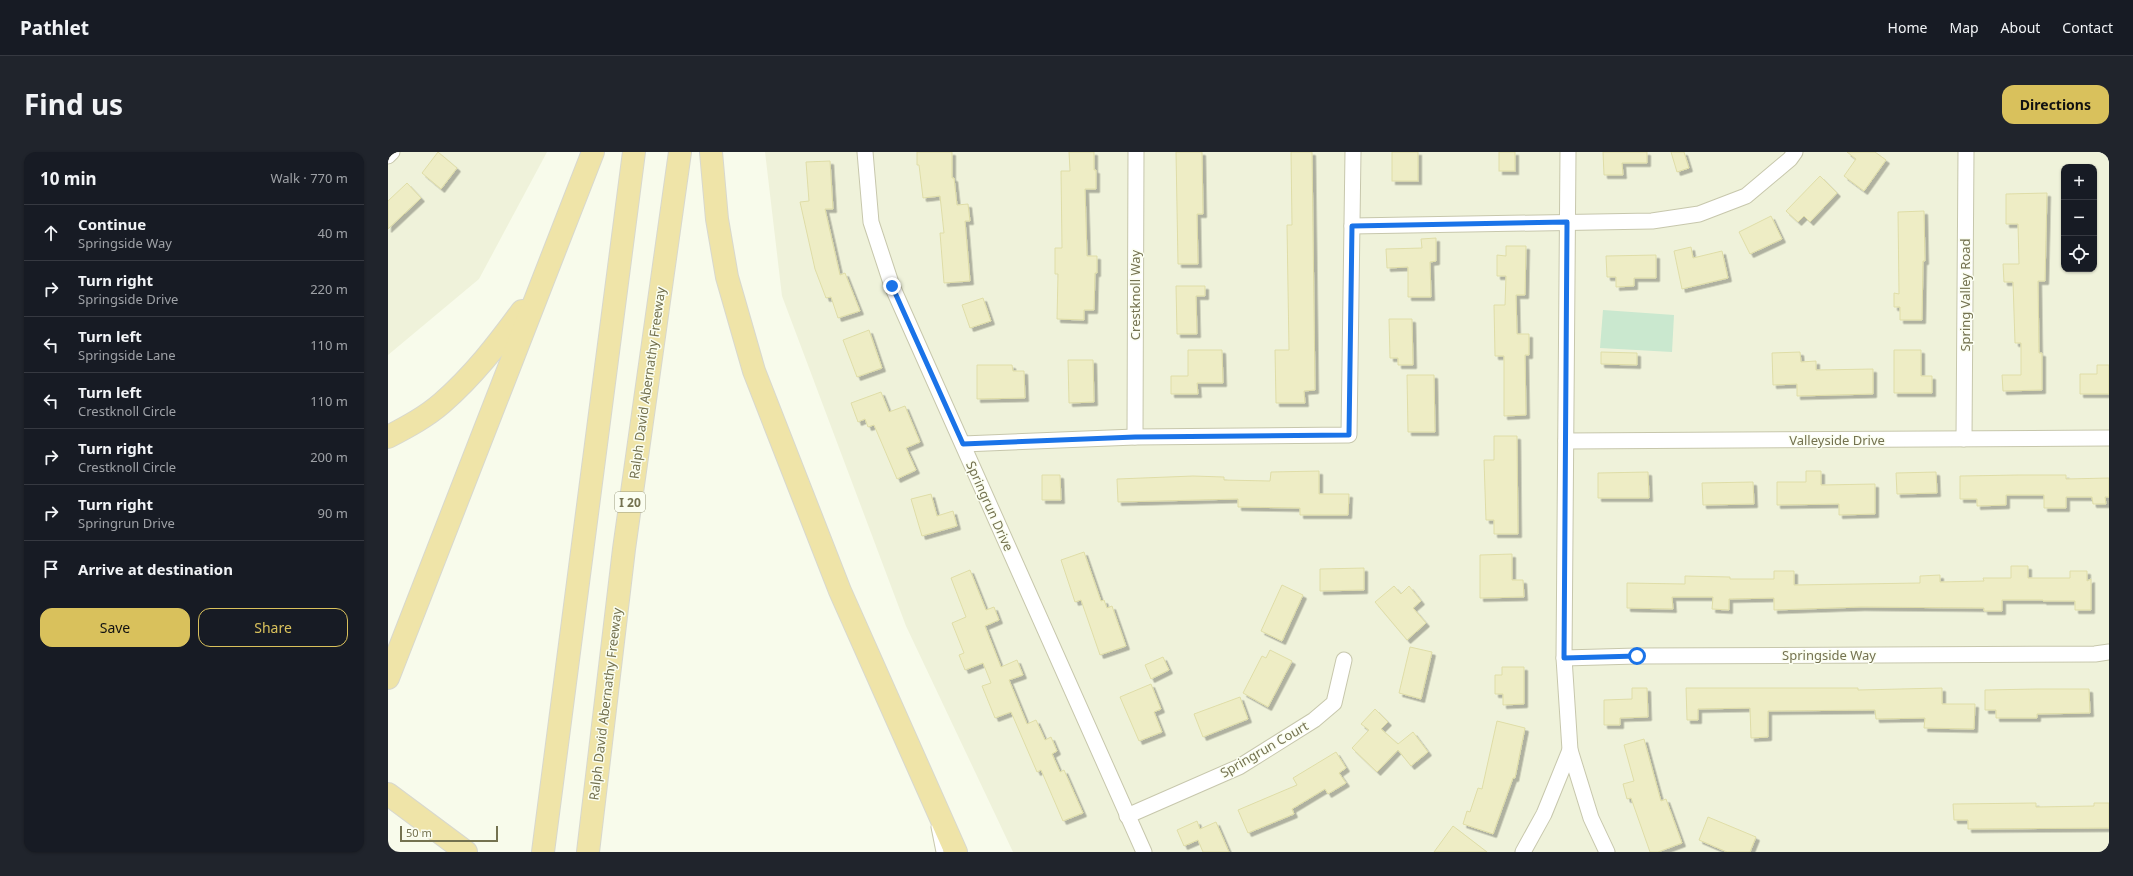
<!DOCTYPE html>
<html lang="en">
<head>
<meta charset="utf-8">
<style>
	:root { --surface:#171b24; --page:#20242c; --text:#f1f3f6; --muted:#9ea1a6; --line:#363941; --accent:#d9c15c }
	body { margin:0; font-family:"Noto Sans",sans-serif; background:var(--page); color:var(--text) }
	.controls { position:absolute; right:12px; top:12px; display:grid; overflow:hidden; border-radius:8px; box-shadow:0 1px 3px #0004 }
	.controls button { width:36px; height:36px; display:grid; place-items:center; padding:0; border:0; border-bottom:1px solid var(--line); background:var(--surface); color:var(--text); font:20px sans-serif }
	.scale { position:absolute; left:12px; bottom:10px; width:98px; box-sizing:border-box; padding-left:4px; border:2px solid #747250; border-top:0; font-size:11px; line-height:14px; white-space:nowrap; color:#747250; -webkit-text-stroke:3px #fbfef1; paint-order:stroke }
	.stop { position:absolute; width:12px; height:12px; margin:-9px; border:3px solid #1a73e8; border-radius:50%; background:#fff }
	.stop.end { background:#1a73e8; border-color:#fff; box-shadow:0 1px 4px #0008 }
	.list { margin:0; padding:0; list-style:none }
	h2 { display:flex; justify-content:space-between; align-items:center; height:52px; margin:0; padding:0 16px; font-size:17px }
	h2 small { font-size:13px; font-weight:400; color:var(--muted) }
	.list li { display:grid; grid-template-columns:26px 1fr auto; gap:12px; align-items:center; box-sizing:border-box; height:56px; padding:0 16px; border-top:1px solid var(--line) }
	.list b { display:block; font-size:15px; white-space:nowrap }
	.list p { margin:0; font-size:13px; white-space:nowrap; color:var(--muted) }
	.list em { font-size:13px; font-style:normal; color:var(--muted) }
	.actions { display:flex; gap:8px; padding:12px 16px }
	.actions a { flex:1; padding:9px 0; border:1px solid var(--accent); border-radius:12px; text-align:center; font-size:14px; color:var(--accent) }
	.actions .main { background:var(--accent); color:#111 }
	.icon { flex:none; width:22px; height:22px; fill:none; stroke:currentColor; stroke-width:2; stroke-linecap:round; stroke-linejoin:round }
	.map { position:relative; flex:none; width:1721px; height:700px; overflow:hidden; border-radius:12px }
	header { display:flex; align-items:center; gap:24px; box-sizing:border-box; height:56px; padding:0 20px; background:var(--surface); border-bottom:1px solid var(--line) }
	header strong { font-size:19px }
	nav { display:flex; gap:22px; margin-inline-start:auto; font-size:14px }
	.intro { display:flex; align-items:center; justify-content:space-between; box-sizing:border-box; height:96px; padding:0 24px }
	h1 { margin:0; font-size:28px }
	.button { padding:10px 18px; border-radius:12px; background:var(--accent); color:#111; font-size:14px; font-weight:700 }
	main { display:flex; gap:24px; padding:0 24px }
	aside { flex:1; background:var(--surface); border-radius:12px; box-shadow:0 1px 3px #0004 }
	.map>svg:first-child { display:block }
	.residential { fill:#eff2da; fill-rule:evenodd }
	.green { fill:#cae8cf }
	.building { fill:#eeedc5; stroke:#dfdda7; filter:url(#shadow) }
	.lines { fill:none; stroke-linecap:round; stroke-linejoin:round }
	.service-casing { stroke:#c7c7ac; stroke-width:9 }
	.minor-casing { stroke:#c7c7ac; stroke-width:17 }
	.motorway-casing { stroke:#d8d8ce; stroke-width:24 }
	.service { stroke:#fff; stroke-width:7 }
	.minor { stroke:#fff; stroke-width:15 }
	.motorway { stroke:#efe4a8; stroke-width:22 }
	.route { stroke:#1a73e8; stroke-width:5 }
	.labels { text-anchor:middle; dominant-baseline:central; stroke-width:3; stroke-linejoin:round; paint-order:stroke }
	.shield { fill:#fbfef1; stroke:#9c9c80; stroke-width:1 }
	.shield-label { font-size:12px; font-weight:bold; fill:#747250 }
	.street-label { font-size:13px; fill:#747250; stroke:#fbfef1 }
</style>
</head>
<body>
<header>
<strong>Pathlet</strong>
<nav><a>Home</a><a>Map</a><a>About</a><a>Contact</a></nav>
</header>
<div class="intro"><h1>Find us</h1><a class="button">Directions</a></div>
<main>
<aside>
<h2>10 min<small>Walk · 770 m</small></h2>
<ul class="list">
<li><svg class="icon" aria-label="ahead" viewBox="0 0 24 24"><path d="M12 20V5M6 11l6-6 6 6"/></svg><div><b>Continue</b><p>Springside Way</p></div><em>40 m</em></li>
<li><svg class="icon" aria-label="right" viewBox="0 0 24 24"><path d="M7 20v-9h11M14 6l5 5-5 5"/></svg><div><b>Turn right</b><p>Springside Drive</p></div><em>220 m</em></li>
<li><svg class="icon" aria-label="left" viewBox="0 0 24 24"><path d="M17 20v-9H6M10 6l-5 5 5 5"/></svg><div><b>Turn left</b><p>Springside Lane</p></div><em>110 m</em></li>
<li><svg class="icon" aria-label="left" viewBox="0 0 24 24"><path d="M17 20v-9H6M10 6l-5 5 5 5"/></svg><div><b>Turn left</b><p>Crestknoll Circle</p></div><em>110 m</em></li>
<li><svg class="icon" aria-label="right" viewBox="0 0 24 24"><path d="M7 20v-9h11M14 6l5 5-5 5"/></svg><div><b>Turn right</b><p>Crestknoll Circle</p></div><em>200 m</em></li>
<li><svg class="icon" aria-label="right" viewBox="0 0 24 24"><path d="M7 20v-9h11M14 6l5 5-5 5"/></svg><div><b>Turn right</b><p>Springrun Drive</p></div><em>90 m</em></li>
<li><svg class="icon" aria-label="arrive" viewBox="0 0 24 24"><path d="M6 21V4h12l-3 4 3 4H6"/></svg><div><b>Arrive at destination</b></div></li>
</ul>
<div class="actions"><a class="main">Save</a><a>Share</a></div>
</aside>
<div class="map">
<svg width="1721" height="700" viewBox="0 0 1721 700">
	<defs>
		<filter id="shadow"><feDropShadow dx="3.5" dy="3.5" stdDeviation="0" flood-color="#0004"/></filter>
	</defs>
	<rect width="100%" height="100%" fill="#f8fbeb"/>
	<g class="residential">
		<polygon points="0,0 159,0 91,127 0,203"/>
		<path d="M377,0H1721V700H625L518,474L394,144ZM1676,15H1706V117H1676Z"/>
	</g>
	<polygon class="green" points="1215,158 1286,163 1284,200 1212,196"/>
	<g class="building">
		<polygon points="50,0 69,16 53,37 34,21"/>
		<polygon points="529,0 564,0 564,26 566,26 569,53 580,52 582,69 577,69 582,129 556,131 552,81 556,81 552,44 535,46 531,13 529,13"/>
		<polygon points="681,0 706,0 706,18 708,18 708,37 697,37 699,104 709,104 709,121 707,121 706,158 696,158 696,168 669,167 670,122 667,122 667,96 674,96 673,19 682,19"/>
		<polygon points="788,0 814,0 815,62 809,62 810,112 790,112"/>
		<polygon points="903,0 924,0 927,238 916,239 917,251 888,251 887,198 901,198 899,73 904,73"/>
		<rect x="1004" y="0" width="26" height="29"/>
		<rect x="1111" y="0" width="16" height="19"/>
		<polygon points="1215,0 1259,0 1259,11 1234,11 1235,23 1216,23"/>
		<polygon points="1283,0 1296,0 1301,16 1289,20"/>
		<polygon points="1459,0 1487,0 1498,8 1476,39 1456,24 1468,7"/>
		<polygon points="442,9 445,57 437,57 452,123 457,121 472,159 450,166 443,145 438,146 427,117 412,50 421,49 418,10"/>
		<polygon points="1432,24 1449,41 1422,70 1416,64 1410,70 1398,59"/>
		<polygon points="19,31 33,46 0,77 0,49"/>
		<polygon points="1659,41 1657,129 1650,129 1651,201 1654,201 1654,238 1615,239 1614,223 1633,223 1633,191 1627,191 1625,130 1616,130 1615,112 1631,112 1630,72 1618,72 1618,42"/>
		<polygon points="1536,59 1537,109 1535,109 1534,168 1512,168 1512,155 1506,155 1506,141 1511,142 1510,60"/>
		<polygon points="1383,64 1394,87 1362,102 1351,80"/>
		<polygon points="1048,86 1048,109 1042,110 1043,145 1020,145 1020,115 999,116 998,97 1034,96 1033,87"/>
		<polygon points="1118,94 1138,94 1137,143 1128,143 1129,182 1141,182 1141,203 1137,203 1138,263 1116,264 1116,204 1107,204 1106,153 1117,153 1118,124 1109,124 1109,103 1118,104"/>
		<polygon points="1303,95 1305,106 1334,99 1340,126 1294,137 1286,99"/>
		<polygon points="1268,103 1268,126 1246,126 1246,134 1228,135 1228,125 1219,125 1218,104"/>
		<polygon points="788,134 817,134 817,144 808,144 809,182 789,182"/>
		<polygon points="595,146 603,169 582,176 574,153"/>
		<polygon points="1001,167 1024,167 1025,213 1010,213 1010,206 1002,206"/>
		<polygon points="481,178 494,216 469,225 455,188"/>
		<polygon points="800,198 834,198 835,231 809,231 810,242 783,242 783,224 800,224"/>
		<polygon points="1506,198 1533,198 1533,224 1544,224 1544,241 1506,241"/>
		<polygon points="1213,200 1249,201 1249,213 1213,212"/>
		<polygon points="1412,200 1413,210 1428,209 1428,218 1485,217 1485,242 1409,244 1409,232 1385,233 1384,201"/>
		<polygon points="680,208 705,208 706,250 681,251"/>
		<polygon points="589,213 624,213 625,219 636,219 637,246 589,247"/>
		<polygon points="1709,213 1721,213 1721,242 1692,242 1692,222 1709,222"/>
		<polygon points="1019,223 1046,223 1047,280 1020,280"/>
		<polygon points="493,240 501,260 517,254 532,290 518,296 528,318 509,327 486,273 480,275 477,267 470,270 463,251"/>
		<polygon points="1106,284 1129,284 1130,382 1106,382 1106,368 1098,368 1096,308 1106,308"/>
		<polygon points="931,319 931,342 961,342 960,363 912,363 912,356 850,355 850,347 730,350 729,327 805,324 836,325 836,328 882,329 883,320"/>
		<polygon points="1418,319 1433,319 1433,333 1487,332 1487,362 1451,363 1451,352 1389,353 1389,330 1418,330"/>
		<polygon points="1260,320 1261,346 1210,346 1210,321"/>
		<polygon points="1548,320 1549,341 1509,342 1508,321"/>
		<polygon points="654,323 672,323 673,348 654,348"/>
		<polygon points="1630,323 1678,323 1678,327 1721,326 1721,345 1717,345 1718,352 1705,352 1704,345 1678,345 1678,356 1656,356 1656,343 1618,343 1618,353 1589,354 1589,347 1572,347 1572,324"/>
		<polygon points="1365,330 1366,352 1315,353 1314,331"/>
		<polygon points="543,342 549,364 565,359 569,374 534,384 523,347"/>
		<polygon points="696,400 713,449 716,448 719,456 724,454 738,494 712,503 693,448 687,450 673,408"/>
		<polygon points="1124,402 1124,428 1135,428 1136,445 1092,446 1092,403"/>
		<polygon points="1623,414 1640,414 1640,426 1682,426 1682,419 1699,419 1699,429 1703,427 1703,458 1687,458 1687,449 1655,449 1655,448 1614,448 1614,459 1596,459 1596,456 1473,455 1386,458 1386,446 1341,447 1341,458 1324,457 1325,445 1284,445 1285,457 1239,456 1239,431 1297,432 1297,424 1342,425 1342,427 1386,427 1386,419 1406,419 1406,433 1532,431 1532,424 1552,423 1552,430 1596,429 1595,426 1623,426"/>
		<polygon points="976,416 976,438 932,439 932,417"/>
		<polygon points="582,418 598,458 606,455 611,468 597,474 613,515 629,508 635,523 621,528 639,572 648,568 657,588 663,585 669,599 664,602 672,620 676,618 695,661 675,669 653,618 649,620 623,560 607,566 594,534 603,531 595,511 577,518 571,503 576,501 564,471 578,465 563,426"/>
		<polygon points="894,433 915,443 894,489 873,479"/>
		<polygon points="1006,434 1013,442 1021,434 1033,449 1025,456 1038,471 1019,488 987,450"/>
		<polygon points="1022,495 1044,500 1033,547 1011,541"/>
		<polygon points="882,498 904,509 880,555 855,541 874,504 878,506"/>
		<polygon points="775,505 781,518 763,527 757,513"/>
		<polygon points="1114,515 1136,515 1136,552 1115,553 1115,542 1107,542 1107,523 1114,523"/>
		<polygon points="763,532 773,557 766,560 774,580 751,589 732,545"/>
		<polygon points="1244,536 1259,536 1260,565 1232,566 1232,573 1216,573 1216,548 1244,547"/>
		<polygon points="1298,536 1470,536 1470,538 1554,536 1554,552 1587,552 1586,577 1536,576 1537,566 1488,567 1487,558 1380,559 1380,585 1363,586 1362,556 1310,557 1310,568 1299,568"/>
		<polygon points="1649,537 1701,537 1702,561 1649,562 1649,566 1608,566 1608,558 1597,558 1597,538"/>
		<polygon points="852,545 860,567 815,585 806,562"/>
		<polygon points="987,557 1000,570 993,577 1010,592 1025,580 1040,600 1023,614 1010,598 989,620 964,596 981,578 973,572"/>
		<polygon points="1109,569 1137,576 1127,626 1125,626 1105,682 1075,672 1079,659 1082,660 1090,636 1094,637"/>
		<polygon points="1256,587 1273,649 1278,647 1294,691 1270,700 1262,700 1243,646 1239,647 1235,632 1246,629 1236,593"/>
		<polygon points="948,600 958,616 951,621 958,631 940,642 937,637 904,657 906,662 860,681 850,658 909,633 905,626"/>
		<polygon points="1648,651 1648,655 1706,654 1706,651 1721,651 1721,676 1580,677 1580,668 1566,668 1565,652"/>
		<polygon points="1320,665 1368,685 1362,700 1339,700 1311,688"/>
		<polygon points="809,669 812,677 828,670 841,700 815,700 810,688 796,694 789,678"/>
		<polygon points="1065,674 1099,700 1046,700"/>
	</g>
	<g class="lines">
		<g class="service-casing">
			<polyline id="service" points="547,675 552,700"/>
		</g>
		<g class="minor-casing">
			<g id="minor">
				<polyline points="477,0 483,70 504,134 756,700"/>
				<polyline points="1180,0 1176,506 1182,598 1203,666 1219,700"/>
				<polyline points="0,4 4,0"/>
				<polyline points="964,74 1264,69 1311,62 1358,44 1402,7 1407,0"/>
				<polyline points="747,285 748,0"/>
				<polyline points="1576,287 1578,0"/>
				<polyline points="1178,289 1721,286"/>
				<polyline points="575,292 747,285 961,283 965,0"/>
				<polyline points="1176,506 1249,504 1707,502 1721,500"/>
				<polyline points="739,664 851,615 926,568 946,551 956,508"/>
				<polyline points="1135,700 1156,662 1182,598"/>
			</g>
		</g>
		<g class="motorway-casing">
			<g id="motorway">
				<polyline points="323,0 329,67 339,125 366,219 452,439 568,700"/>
				<path d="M0,285C19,275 38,265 54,251C85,224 110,192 134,159"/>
				<polyline points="0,526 205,0"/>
				<polyline points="0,642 78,700"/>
				<polyline points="155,700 246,0"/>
				<polyline points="200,700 236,397 292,0"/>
			</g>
		</g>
		<use href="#service" class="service"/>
		<use href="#minor" class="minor"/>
		<use href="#motorway" class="motorway"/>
	</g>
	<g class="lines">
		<polyline class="route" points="504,134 575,292 747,285 961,283 964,74 1179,70 1176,506 1249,504"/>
	</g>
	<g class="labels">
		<rect class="shield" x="227" y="340" width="30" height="20" rx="3"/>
		<g class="shield-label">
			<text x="242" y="350">I 20</text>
		</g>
		<g class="street-label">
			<text transform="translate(747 143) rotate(-90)">Crestknoll Way</text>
			<text transform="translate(1577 143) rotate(-90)">Spring Valley Road</text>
			<text transform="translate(259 231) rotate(-82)">Ralph David Abernathy Freeway</text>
			<text x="1449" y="288">Valleyside Drive</text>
			<text transform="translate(602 354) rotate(66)">Springrun Drive</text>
			<text x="1441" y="503">Springside Way</text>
			<text transform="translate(217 552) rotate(-83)">Ralph David Abernathy Freeway</text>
			<text transform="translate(876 597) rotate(-30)">Springrun Court</text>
		</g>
	</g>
</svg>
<div class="controls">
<button>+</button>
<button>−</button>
<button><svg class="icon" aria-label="locate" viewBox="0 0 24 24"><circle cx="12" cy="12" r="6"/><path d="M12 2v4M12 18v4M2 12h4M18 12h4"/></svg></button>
</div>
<div class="scale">50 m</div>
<div class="stop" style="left:1249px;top:504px"></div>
<div class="stop end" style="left:504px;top:134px"></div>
</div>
</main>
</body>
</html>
